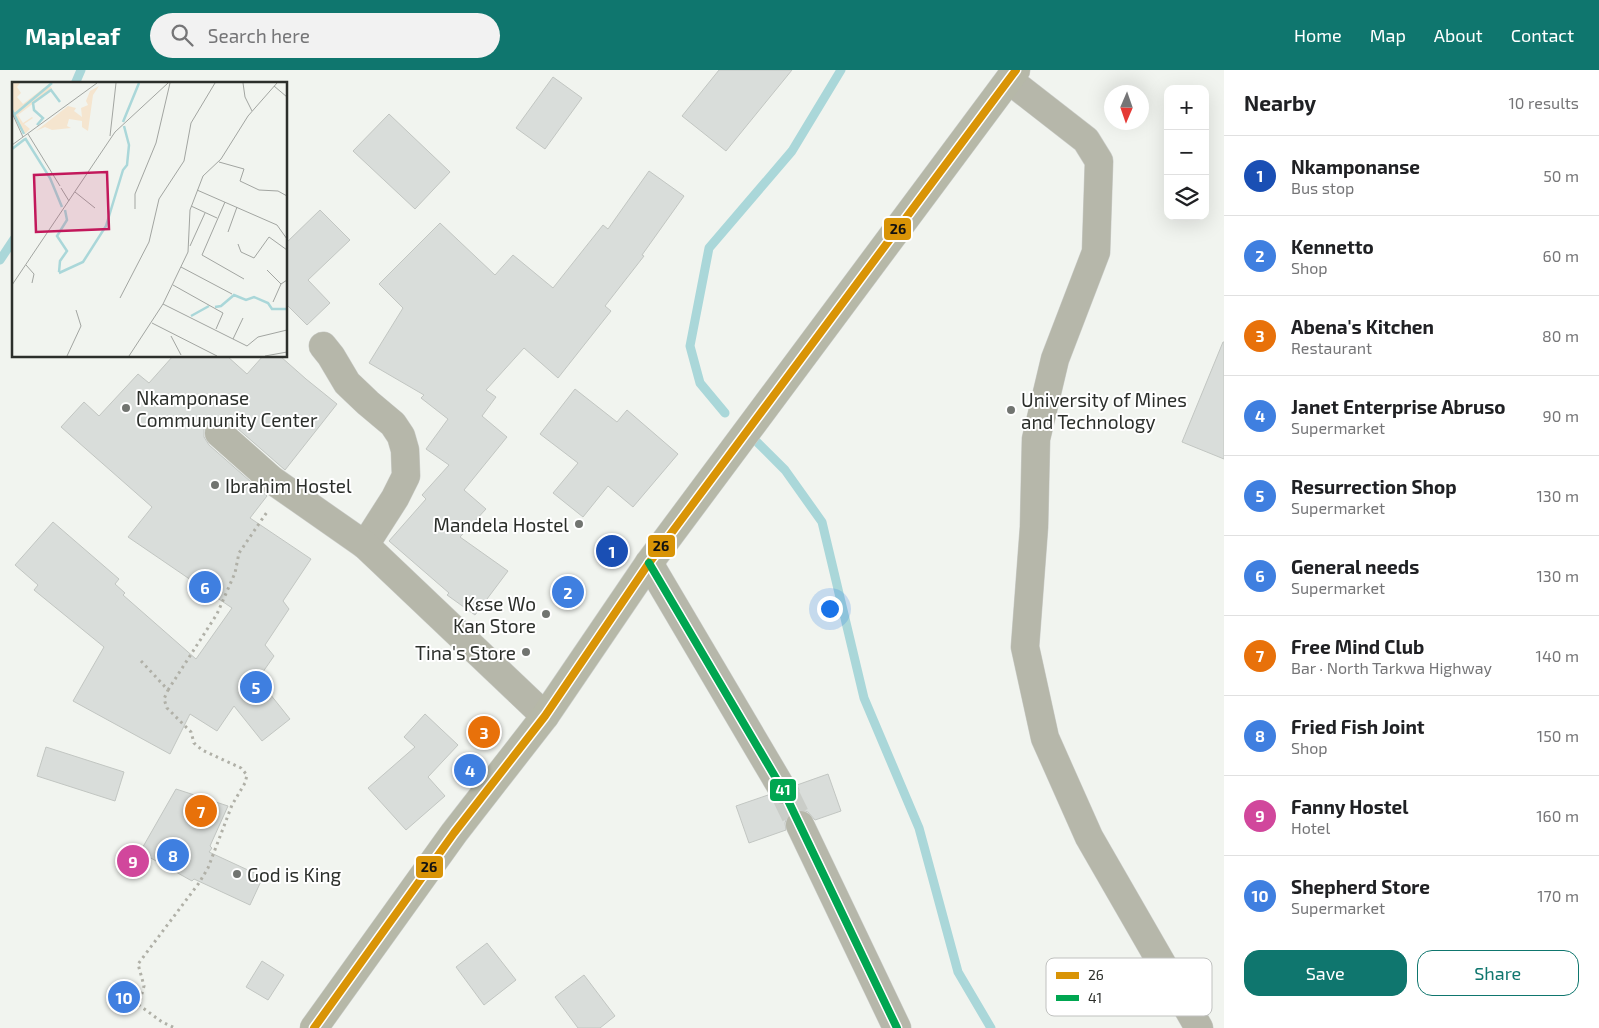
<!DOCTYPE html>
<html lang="en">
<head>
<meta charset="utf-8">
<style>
	:root { --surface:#fff; --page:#f2f2f2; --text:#202124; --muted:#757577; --line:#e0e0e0; --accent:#0f766e }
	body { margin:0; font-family:"Exo 2",sans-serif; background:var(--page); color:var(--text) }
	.controls { position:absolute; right:15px; top:15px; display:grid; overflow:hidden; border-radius:10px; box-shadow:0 5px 20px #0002 }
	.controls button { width:45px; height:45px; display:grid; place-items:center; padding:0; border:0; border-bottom:1px solid var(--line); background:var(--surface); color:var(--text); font:25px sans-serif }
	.compass { position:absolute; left:1104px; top:15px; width:45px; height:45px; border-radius:50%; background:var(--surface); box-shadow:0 5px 20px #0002; rotate:182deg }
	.you { position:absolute; left:829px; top:538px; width:18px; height:18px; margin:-12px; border:4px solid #fff; border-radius:50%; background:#1a73e8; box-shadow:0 0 0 8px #1a73e833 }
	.badge { display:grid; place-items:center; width:32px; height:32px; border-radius:50%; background:var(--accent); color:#fff; font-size:16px; font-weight:700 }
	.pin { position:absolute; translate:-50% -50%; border:2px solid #fff; box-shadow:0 1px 5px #0006 }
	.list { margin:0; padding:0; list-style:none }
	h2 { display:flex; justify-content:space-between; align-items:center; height:65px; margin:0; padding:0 20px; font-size:21px }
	h2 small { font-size:16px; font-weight:400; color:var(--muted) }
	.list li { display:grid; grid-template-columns:32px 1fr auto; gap:15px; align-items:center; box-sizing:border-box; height:80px; padding:0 20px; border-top:1px solid var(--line) }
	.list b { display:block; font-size:19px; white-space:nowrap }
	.list p { margin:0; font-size:16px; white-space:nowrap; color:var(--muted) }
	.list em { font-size:16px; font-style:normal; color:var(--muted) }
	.actions { display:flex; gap:10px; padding:15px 20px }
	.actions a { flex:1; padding:11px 0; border:1px solid var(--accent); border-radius:15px; text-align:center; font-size:18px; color:var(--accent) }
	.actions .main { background:var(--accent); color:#fff }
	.icon { flex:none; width:28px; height:28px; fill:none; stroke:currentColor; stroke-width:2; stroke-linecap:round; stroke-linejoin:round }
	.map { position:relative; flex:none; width:1224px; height:958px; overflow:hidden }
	header { display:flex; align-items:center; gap:30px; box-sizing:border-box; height:70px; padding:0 25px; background:var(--accent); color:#fff }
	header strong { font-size:24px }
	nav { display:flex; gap:28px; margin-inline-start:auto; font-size:18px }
	.search { width:350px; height:45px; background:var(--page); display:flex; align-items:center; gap:12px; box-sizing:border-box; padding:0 18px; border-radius:28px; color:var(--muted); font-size:19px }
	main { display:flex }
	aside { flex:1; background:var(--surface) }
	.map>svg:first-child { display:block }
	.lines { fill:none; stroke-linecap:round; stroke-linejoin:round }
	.stream { stroke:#aad7d9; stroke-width:9 }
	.building { fill:#d9ddda; stroke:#c2c6c2 }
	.minor-tunnel { stroke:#cacdc8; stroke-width:28; stroke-dasharray:28 14; stroke-linecap:butt }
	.minor-casing { stroke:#ced0cd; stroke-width:29 }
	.major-casing { stroke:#ced0cd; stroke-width:29 }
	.path { stroke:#b0b0a7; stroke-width:3; stroke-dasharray:2.5 4; stroke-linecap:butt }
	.minor { stroke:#b6b7aa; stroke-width:28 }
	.major { stroke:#b6b8a8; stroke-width:28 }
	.bus-1-casing { stroke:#fff; stroke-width:11 }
	.bus-2-casing { stroke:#fff; stroke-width:11 }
	.bus-1 { stroke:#d99406; stroke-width:8 }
	.bus-2 { stroke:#00a651; stroke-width:8 }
	.poi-dot { fill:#717470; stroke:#fff; stroke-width:2 }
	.labels { text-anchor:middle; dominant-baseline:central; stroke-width:4; stroke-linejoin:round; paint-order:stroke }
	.poi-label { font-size:19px; fill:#2c2f2b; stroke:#fff; text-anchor:start }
	.inset-river { fill:none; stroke:#aad7d9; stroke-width:2.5 }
	.inset-road { fill:none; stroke:#a2a5a1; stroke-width:1 }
	.view { fill:#c2185b; fill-opacity:0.15; stroke:#c2185b; stroke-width:2.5 }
	.inset-edge { fill:none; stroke:#2c2f2b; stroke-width:2.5 }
	.key { fill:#fff; stroke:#c0c1bf; stroke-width:1 }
	.key-label { font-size:14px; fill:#2c2f2b }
	.line-badge { stroke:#fff; stroke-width:2 }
	.badge-label { font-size:14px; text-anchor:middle; font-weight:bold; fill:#fff }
	.pale-badge-label { font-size:14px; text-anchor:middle; font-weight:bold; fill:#111 }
</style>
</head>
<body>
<header>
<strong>Mapleaf</strong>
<div class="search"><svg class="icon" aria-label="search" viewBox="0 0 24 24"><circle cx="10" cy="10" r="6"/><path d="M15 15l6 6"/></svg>Search here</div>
<nav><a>Home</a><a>Map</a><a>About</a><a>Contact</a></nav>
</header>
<main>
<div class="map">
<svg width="1224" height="958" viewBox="0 0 1224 958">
	<rect width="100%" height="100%" fill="#f1f4ef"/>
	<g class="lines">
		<g class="stream">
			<polyline points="75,14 81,0"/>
			<polyline points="0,190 14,169"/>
			<polyline points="725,343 700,313 690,276 709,178 792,81 841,0"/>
			<polyline points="749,364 785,400 822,452 864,628 919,758 958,902 991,958"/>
		</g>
	</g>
	<g class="building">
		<polygon points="719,0 792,0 726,81 682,46"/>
		<polygon points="553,7 582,28 545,79 516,58"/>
		<polygon points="389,44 450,102 415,139 353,81"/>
		<polygon points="649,101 684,126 642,185 644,186 605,236 611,241 558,308 524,278 486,320 496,327 482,346 507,367 464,420 486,439 460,467 508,501 475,545 447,525 449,523 389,471 426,429 422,425 449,395 426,379 448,349 421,328 424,325 369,293 403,238 379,214 440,153 495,205 513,185 553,218 603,155 608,159"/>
		<polygon points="320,140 350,170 308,210 330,233 307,255 286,234 286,173"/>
		<polygon points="1223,272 1224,272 1224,389 1182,372"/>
		<polygon points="173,286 227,286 247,304 263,286 280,286 306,309 337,334 285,400 229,351 222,348 214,348 208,352 204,359 204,367 209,375 267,426 250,448 311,489 283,531 289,539 265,575 274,586 258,609 290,649 262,671 234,636 217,661 190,644 170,684 73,631 104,577 34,520 38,515 15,495 53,452 119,509 115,514 125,523 123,525 196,589 232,538 128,467 152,437 61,357 84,332 99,346 138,304 149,313"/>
		<polygon points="575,319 617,352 627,340 678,384 633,437 608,416 583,447 553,423 578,393 540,364"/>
		<polygon points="425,644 458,675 428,707 445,726 406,760 368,718 415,677 404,667"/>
		<polygon points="46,677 124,702 115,731 37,706"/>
		<polygon points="828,704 841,741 815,750 808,742 802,740 794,741 787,747 785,753 786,760 749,773 736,736 768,725 776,734 783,736 790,734 797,727 799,720 797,715"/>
		<polygon points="176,719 228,736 210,776 212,778 209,782 263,807 250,835 194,809 192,811 140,782"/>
		<polygon points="487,873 516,910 484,935 456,897"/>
		<polygon points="262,891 284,905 268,930 246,917"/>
		<polygon points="584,905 615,946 600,958 578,958 555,927"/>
	</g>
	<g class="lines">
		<polyline class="minor-tunnel" points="783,720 800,755"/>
		<g class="minor-casing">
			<g id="minor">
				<polyline points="1009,10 1086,70 1099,91 1096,182 1055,289 1036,369 1034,457 1025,577 1045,668 1089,767 1199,958"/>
				<polyline points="323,276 331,286 347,313 368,333 393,354 401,366 405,380 406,406 395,428 365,475"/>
				<polyline points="219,363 272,410 365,475 545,646"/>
				<polyline points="649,493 783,720"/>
				<polyline points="800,755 897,958"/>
			</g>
		</g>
		<g class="major-casing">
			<polyline id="major" points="314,958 454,763 545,646 649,493 1016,0"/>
		</g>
		<g class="path">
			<polyline points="141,591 168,620 164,629 167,638 191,662 194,673 202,680 241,698 247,705 245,713 232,735 208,798 199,813 138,894 144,916 139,935 162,952 175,958"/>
			<polyline points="168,620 217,544 235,503 239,483 267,442"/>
		</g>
		<use href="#minor" class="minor"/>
		<use href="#major" class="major"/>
		<g class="bus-1-casing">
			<polyline id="bus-1" points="314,958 454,763 545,646 649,493 1016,0"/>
		</g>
		<g class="bus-2-casing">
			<polyline id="bus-2" points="649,493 783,720 897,958"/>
		</g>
		<use href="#bus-1" class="bus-1"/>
		<use href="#bus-2" class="bus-2"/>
	</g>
	<g class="poi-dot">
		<circle cx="126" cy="338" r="5"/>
		<circle cx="1011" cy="340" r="5"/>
		<circle cx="215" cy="415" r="5"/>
		<circle cx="579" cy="454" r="5"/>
		<circle cx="546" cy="544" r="5"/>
		<circle cx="526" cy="582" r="5"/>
		<circle cx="237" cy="804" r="5"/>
	</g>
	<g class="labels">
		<g class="poi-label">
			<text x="136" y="327">Nkamponase<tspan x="136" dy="22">Commununity Center</tspan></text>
			<text x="1021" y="329">University of Mines<tspan x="1021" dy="22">and Technology</tspan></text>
			<text x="225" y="415">Ibrahim Hostel</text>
			<text x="569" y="454" text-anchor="end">Mandela Hostel</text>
			<text x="536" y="533" text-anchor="end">Kɛse Wo<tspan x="536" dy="22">Kan Store</tspan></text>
			<text x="516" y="582" text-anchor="end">Tina's Store</text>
			<text x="247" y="804">God is King</text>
		</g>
	</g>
	<g transform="translate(12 12)">
		<rect width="275" height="275" fill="#f1f4ef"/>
		<path d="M0,1H8L5,5L9,11L5,15L11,22L37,2L40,7L6,33L9,38L18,32L9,38L11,41L20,35L21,36L12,42L18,47L13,52L0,29ZM87,4L81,13L76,49L70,45V39L57,37L55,44L59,46L40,48L33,45L24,49L56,24L64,26L62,29L70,35L69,26L76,23L74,19L78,9Z" fill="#f5e5cf"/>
		<path class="inset-river" d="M0,28L12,52M3,32L40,1M111,40L127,1M25,43L31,36L22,28L21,21L39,8L48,20M13,56L38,96L50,125M0,67L13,57M47,190L48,179L55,169L45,154L55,138L53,128M47,191L71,180L94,144L111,88L115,83L117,63L112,44M203,225L209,224L222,213L234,218L242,215L256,221L260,227H275M179,234L197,224"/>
		<path class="inset-road" d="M231,1L233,15L240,29M262,4L275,15M0,31L11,55M16,52L48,104M98,54L104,1M0,63L85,1M207,80L232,87L228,99L247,108L266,109L275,114M49,106L57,119M185,108L265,143L275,157M63,110L83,126M213,120L190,173L232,197M179,124L205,136M123,127V112L144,61L158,1M216,150L225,125M226,162L229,170L242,176L257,155L275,168M178,164L193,131M14,183L22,192L20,201M169,185L220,212M255,188L269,202M0,203L103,50L156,1M161,203L211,231L204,247M108,216L137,160L147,117L172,79L179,41L203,1M261,220L269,202L275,198M151,222L235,264L246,255L275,248M140,241L205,274M159,254L169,273M221,257L231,236M55,274L69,244L64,228M117,274L151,222L176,170L178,128L191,94L209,77L236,34L265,1M253,274L275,270"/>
		<path class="view" d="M95,90L97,147L24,150L22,93Z"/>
		<rect width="275" height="275" class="inset-edge"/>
	</g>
	<rect x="1046" y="888" width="166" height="58" rx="8" class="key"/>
	<rect x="1056" y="902" width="23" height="7" fill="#d99406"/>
	<rect x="1056" y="925" width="23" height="6" fill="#00a651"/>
	<g class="key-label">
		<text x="1088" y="910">26</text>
		<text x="1088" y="933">41</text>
	</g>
	<g class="line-badge">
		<rect x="883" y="147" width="29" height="24" rx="5" fill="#d99406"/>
		<rect x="647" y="464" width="29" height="24" rx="5" fill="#d99406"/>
		<rect x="769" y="708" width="28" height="24" rx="5" fill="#00a651"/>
		<rect x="415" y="785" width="29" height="24" rx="5" fill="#d99406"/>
	</g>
	<g class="badge-label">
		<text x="783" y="725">41</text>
	</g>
	<g class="pale-badge-label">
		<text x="898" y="164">26</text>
		<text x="661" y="481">26</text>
		<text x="429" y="802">26</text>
	</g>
</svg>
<div class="controls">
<button>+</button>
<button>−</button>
<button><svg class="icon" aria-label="layers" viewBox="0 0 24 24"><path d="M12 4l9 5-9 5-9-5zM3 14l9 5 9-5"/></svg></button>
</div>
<svg class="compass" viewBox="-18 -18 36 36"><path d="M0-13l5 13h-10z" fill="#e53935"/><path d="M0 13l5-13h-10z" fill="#757577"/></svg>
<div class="you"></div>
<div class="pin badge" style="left:612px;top:481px;background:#1a4fb4">1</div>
<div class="pin badge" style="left:568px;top:522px;background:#3f7fe0">2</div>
<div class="pin badge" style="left:484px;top:662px;background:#e8710a">3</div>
<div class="pin badge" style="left:470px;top:700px;background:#3f7fe0">4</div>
<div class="pin badge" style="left:256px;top:617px;background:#3f7fe0">5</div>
<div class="pin badge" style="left:205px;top:517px;background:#3f7fe0">6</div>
<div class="pin badge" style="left:201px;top:741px;background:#e8710a">7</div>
<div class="pin badge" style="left:173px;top:785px;background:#3f7fe0">8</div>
<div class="pin badge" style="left:133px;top:791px;background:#d1479c">9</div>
<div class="pin badge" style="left:124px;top:927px;background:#3f7fe0">10</div>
</div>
<aside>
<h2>Nearby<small>10 results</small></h2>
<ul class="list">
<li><span class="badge" style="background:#1a4fb4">1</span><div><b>Nkamponanse</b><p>Bus stop</p></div><em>50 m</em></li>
<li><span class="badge" style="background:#3f7fe0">2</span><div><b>Kennetto</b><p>Shop</p></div><em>60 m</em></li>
<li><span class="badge" style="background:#e8710a">3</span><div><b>Abena's Kitchen</b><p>Restaurant</p></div><em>80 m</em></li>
<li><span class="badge" style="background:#3f7fe0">4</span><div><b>Janet Enterprise Abruso</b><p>Supermarket</p></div><em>90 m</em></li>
<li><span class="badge" style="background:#3f7fe0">5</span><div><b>Resurrection Shop</b><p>Supermarket</p></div><em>130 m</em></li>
<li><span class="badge" style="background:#3f7fe0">6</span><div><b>General needs</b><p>Supermarket</p></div><em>130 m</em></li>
<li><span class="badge" style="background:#e8710a">7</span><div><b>Free Mind Club</b><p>Bar · North Tarkwa Highway</p></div><em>140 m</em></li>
<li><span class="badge" style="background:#3f7fe0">8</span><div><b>Fried Fish Joint</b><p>Shop</p></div><em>150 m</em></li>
<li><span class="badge" style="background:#d1479c">9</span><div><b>Fanny Hostel</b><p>Hotel</p></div><em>160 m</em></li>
<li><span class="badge" style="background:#3f7fe0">10</span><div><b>Shepherd Store</b><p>Supermarket</p></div><em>170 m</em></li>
</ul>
<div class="actions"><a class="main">Save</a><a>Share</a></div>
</aside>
</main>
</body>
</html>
